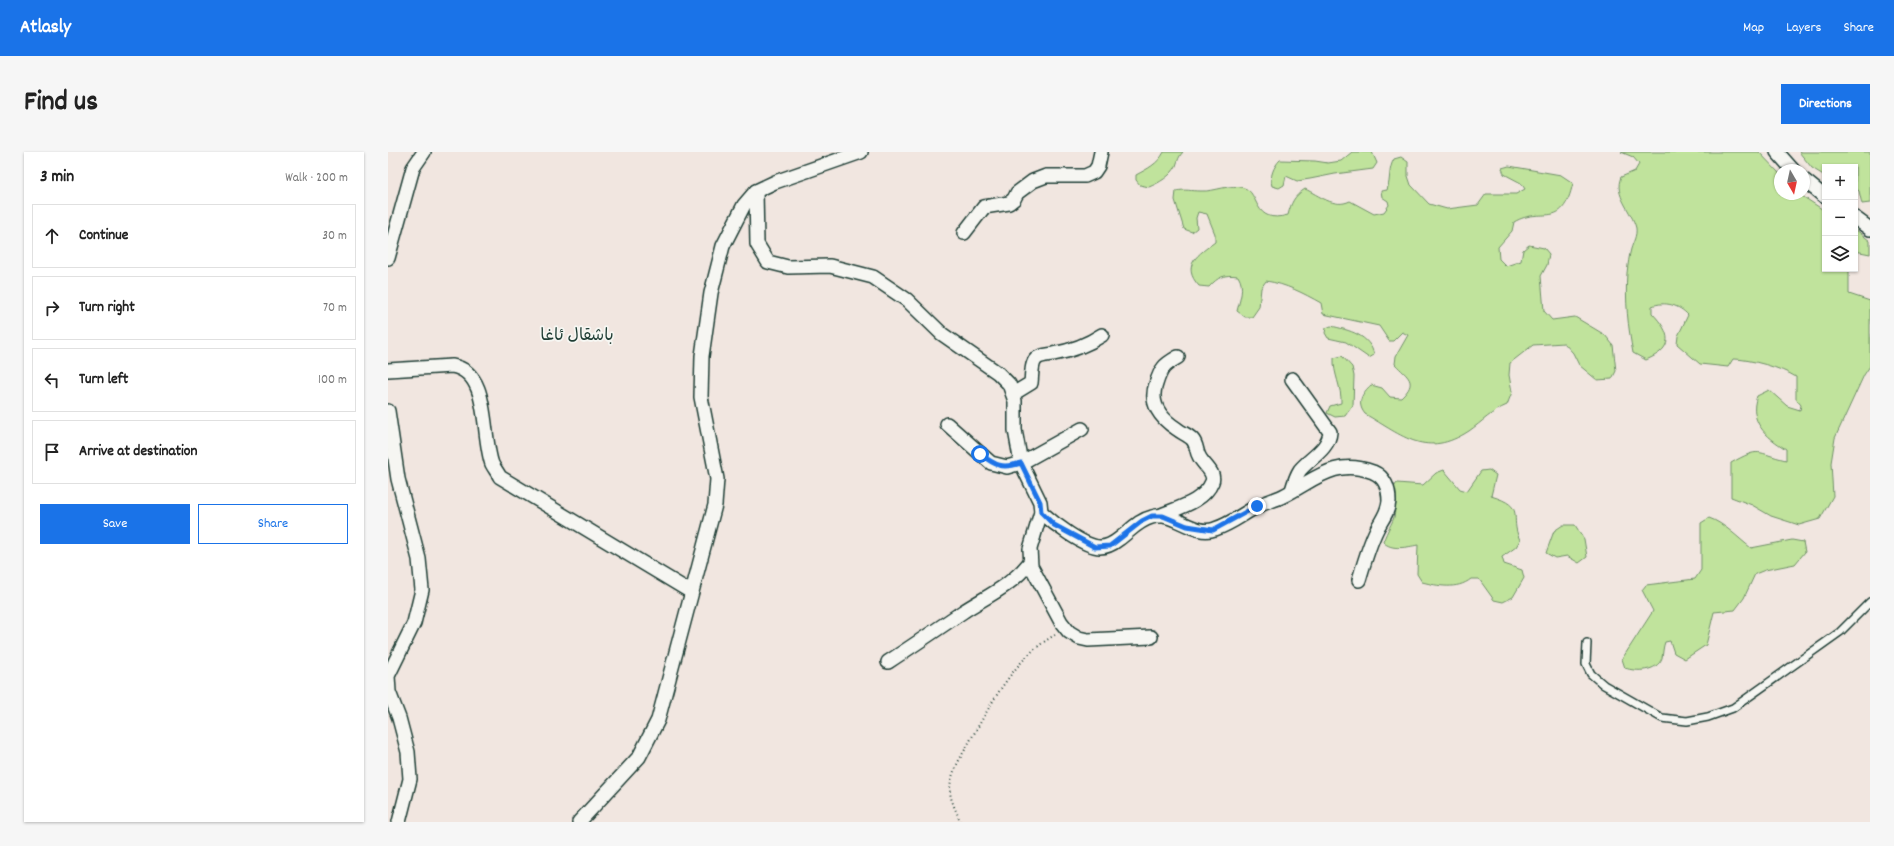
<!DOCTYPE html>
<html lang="en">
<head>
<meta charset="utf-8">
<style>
	:root { --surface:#fff; --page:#f6f6f6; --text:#222; --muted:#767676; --line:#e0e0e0; --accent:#1a73e8 }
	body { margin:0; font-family:Dekko,"Playpen Sans Arabic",sans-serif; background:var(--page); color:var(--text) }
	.controls { position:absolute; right:12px; top:12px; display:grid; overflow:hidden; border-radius:0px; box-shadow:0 1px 3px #0004 }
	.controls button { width:36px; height:36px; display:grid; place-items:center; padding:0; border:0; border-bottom:1px solid var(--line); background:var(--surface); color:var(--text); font:20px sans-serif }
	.compass { position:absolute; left:1386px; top:12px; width:36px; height:36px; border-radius:50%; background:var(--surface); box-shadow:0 1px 3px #0004; rotate:171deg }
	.stop { position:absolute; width:12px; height:12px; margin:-9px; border:3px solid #1a73e8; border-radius:50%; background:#fff }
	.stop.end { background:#1a73e8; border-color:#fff; box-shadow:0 1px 4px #0008 }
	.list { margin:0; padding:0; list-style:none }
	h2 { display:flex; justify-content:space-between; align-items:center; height:52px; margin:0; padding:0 16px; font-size:17px }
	h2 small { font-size:13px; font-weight:400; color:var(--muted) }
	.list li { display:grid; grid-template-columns:26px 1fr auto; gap:12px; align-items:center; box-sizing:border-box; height:64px; margin:0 8px 8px; padding:0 8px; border:1px solid var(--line); border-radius:0px }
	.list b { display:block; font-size:15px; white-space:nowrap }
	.list em { font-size:13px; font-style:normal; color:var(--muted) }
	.actions { display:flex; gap:8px; padding:12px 16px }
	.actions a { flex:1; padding:9px 0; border:1px solid var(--accent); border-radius:0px; text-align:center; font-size:14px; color:var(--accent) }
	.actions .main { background:var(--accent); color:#fff }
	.icon { flex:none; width:22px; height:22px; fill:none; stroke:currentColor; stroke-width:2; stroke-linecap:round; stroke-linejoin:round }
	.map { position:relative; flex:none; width:1482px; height:670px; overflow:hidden; border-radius:0px }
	header { display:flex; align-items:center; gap:24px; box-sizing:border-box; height:56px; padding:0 20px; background:var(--accent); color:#fff }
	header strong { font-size:19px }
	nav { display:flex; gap:22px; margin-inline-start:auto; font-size:14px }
	.intro { display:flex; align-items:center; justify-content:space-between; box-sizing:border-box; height:96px; padding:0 24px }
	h1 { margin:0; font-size:28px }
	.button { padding:10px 18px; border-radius:0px; background:var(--accent); color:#fff; font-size:14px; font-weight:700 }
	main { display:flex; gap:24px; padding:0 24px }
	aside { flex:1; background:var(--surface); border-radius:0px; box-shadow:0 1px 3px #0004 }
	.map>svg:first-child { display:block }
	.green { fill:#c0e39c; stroke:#709068 }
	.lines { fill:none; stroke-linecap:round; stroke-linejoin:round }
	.lane-casing { stroke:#1f3d34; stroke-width:10 }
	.street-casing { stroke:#1f3d34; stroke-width:16 }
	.path { stroke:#1f3d34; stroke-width:2; stroke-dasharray:1 3; stroke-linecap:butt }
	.lane { stroke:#f6f6f2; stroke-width:7 }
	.street { stroke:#f6f6f2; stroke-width:13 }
	.route { stroke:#1a73e8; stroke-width:5 }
	.labels { text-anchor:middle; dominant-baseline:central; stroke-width:3.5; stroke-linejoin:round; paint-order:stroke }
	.quarter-label { font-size:17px; fill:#1f3d34; stroke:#f6f6f2 }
</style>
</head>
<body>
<header>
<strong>Atlasly</strong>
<nav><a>Map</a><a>Layers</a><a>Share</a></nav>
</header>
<div class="intro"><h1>Find us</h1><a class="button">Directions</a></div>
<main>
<aside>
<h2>3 min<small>Walk · 200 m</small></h2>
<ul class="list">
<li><svg class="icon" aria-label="ahead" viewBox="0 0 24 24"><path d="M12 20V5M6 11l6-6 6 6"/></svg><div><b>Continue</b></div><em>30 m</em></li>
<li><svg class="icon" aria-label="right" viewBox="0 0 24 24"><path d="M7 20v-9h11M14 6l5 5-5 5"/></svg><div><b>Turn right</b></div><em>70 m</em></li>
<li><svg class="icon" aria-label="left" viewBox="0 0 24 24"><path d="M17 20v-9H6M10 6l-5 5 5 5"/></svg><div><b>Turn left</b></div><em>100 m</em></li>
<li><svg class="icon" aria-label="arrive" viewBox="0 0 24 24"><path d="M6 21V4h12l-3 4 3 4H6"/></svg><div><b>Arrive at destination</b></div></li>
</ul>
<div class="actions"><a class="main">Save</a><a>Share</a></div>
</aside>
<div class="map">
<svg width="1482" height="670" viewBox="0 0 1482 670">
	<rect width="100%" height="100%" fill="#f1e6e0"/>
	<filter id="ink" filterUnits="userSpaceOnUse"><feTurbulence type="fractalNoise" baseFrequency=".025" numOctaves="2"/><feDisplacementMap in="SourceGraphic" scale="8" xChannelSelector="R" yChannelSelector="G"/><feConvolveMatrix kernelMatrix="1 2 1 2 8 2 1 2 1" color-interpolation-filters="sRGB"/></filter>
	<g filter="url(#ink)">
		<g class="green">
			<path d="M776,0H795C791,4 790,8 788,14C783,24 771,31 761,35L752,33L748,28V23C759,17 770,12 776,0Z"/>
			<path d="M964,0H984L989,11L985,17L947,22L922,27L909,29L898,24L896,33L891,36L884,34C881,25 886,14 892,8L927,9L940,11L953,9Z"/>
			<path d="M1233,0H1371L1392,22V42H1411L1437,59V117H1461V142L1482,149V214L1476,223L1447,286L1443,311L1445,344L1432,367L1411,373L1383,364L1364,353L1343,345V311C1373,294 1368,301 1398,308V297C1378,285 1360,269 1369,244L1381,238L1399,254L1412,258L1413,253L1408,247V225C1394,216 1362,207 1345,207L1340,215L1312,212L1289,192L1290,184L1300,163C1291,153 1277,149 1264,154V161C1283,181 1287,196 1258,208L1245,201C1240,175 1237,148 1239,121C1240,113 1241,104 1243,97C1245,90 1249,84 1248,76C1244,59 1225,43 1233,25L1247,19L1251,12L1245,5Z"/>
			<polygon points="1411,0 1482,0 1482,51 1474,52 1471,39 1467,35 1467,15 1437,15 1437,24 1424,16"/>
			<path d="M1013,5L1020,10V24L1023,33L1041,52L1059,57L1090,53L1098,42H1128L1137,37L1133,31L1116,22L1114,16L1121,14L1173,23L1185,31C1174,80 1155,53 1126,70L1124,79L1110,95L1111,107L1118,114L1133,109L1135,98L1141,93L1156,96L1161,102L1159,113L1153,124L1156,159L1164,168L1187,165L1217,183L1225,193L1228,219L1224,227L1209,228L1191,213L1185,201L1176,191L1145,193L1122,211L1121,223L1124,240L1119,253C1104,259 1094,270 1081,279C1038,307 1015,284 977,262C968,251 974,241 983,233L994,236L1002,245L1013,246C1031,229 1019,225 1007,212L1008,204L1020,183L1014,180L1005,189H1001L991,174L935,162L933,151C915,141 898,132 878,129L873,136L871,155L864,165H857L849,159C852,147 857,135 850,124C836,122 830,125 821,135L811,134C792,113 811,102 827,90V82L819,62L810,60L808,66L809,76L804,80L796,77L787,48L788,39C797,37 804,39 813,39C827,40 842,31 856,36C872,40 864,73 900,63C903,51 906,44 917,37C931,43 946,57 962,49L986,62L996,60L1001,53L1000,49L994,45L993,39L999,38C1003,27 1000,17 1006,7Z"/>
			<polygon points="1467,77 1482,89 1482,102 1467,99"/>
			<path d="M943,174C961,178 982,183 986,203L981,206L958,190L940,186L937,181L938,176Z"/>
			<path d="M954,204L964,215L966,224L965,253L957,264L947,265L939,261L942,254L953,251C954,235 945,222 946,206Z"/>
			<path d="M1056,318L1072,337L1079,339L1093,319L1101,318L1108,323L1103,344C1140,355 1120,364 1132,388L1128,395L1114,405L1116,412L1134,418L1136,426L1125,445L1115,450L1106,448L1091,427H1083C1069,438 1050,434 1034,430L1029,422L1030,393C1019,395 1004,399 995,390C1005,363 1011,370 1003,339L1009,331L1035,333L1048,321Z"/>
			<path d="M1321,366C1336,371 1350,386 1363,396L1404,388L1415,390L1417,400L1407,412L1377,418L1367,422L1356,446L1347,458L1326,460L1318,493L1297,507L1286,501L1282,489L1277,490C1275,495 1275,501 1274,506C1269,520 1248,520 1237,516L1234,507L1265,459L1254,438L1258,433L1307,427L1313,418V371Z"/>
			<polygon points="1175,373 1187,373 1196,387 1199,405 1191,411 1179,404 1167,406 1158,401 1166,379"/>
		</g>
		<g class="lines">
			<g class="lane-casing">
				<polyline id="lane" points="1199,491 1198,512 1203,522 1216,533 1274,566 1299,569 1320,565 1345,556 1452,480 1482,450"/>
			</g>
			<g class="street-casing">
				<g id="street">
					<polyline points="1389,0 1405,18"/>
					<polyline points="1416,28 1437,45"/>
					<polyline points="368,39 369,92 380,110 400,115 442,114 485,125 519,148 554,182 610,221 621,232 627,249 627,278 633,311 652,350 653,360 642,397 643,414 673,470 681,480 691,486 700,488 763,485"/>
					<polyline points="1467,66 1482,77"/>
					<polyline points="576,81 596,55 621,51 626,47 629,41 645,29 658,24 697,24 706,20 710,14 713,0"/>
					<polyline points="0,106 25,16 36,0"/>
					<path d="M0,218L64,214C103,220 93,282 104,312C106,316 110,321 112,325L303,440"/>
					<path d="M904,227L942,280C941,297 922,306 912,318C908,324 906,331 904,338"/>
					<path d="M625,242L643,231C644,224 643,212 648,207C652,203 660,203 665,202C683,199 699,193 714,183"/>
					<polyline points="0,259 10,327 31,407 34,438 26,471 0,524 1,540 11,566 20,600 22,627 11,670"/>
					<polyline points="559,272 603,311 619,315 633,311 694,277"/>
					<path d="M653,360C665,371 696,395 712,395C720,395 726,391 731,387C742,379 751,368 764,365C785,358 805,385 827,377C843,372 856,361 870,354C878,350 887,348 895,344C927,328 946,306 985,320C997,325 1001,337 1001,349C1000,361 994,367 989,377C981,393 976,411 971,428"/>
					<path d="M771,364C789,356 816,350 824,330C828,320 814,312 811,304C808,299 809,292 804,287C800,283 794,281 789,277C772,266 761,251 768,232C773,216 776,213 790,205"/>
					<path d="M500,510C526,493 551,476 576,459C601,443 623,434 642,410"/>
					<polyline points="191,670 251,605 270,568 327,353 329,327 313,245 314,204 323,141 335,94 356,53 368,39 387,30 473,0"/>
				</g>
			</g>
			<path class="path" d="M572,670C569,659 562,649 562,638C562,620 575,602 583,587C605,549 627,505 667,483"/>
			<use href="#lane" class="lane"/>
			<use href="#street" class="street"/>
		</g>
	</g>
	<g class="lines" filter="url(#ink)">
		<path class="route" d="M592,302C608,314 614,317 633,311L652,350L653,360L666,373L707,395L722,394L754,369L764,364H775L799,374L825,378L869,354"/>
	</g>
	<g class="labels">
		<g class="quarter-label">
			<text x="189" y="185">باشقال ئاغا</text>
		</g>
	</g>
</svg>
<div class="controls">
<button>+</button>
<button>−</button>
<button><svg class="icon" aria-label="layers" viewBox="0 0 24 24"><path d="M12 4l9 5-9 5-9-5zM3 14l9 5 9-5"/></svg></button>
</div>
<svg class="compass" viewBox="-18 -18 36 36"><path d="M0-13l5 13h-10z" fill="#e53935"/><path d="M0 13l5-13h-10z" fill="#767676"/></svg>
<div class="stop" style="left:592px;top:302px"></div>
<div class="stop end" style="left:869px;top:354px"></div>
</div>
</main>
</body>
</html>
